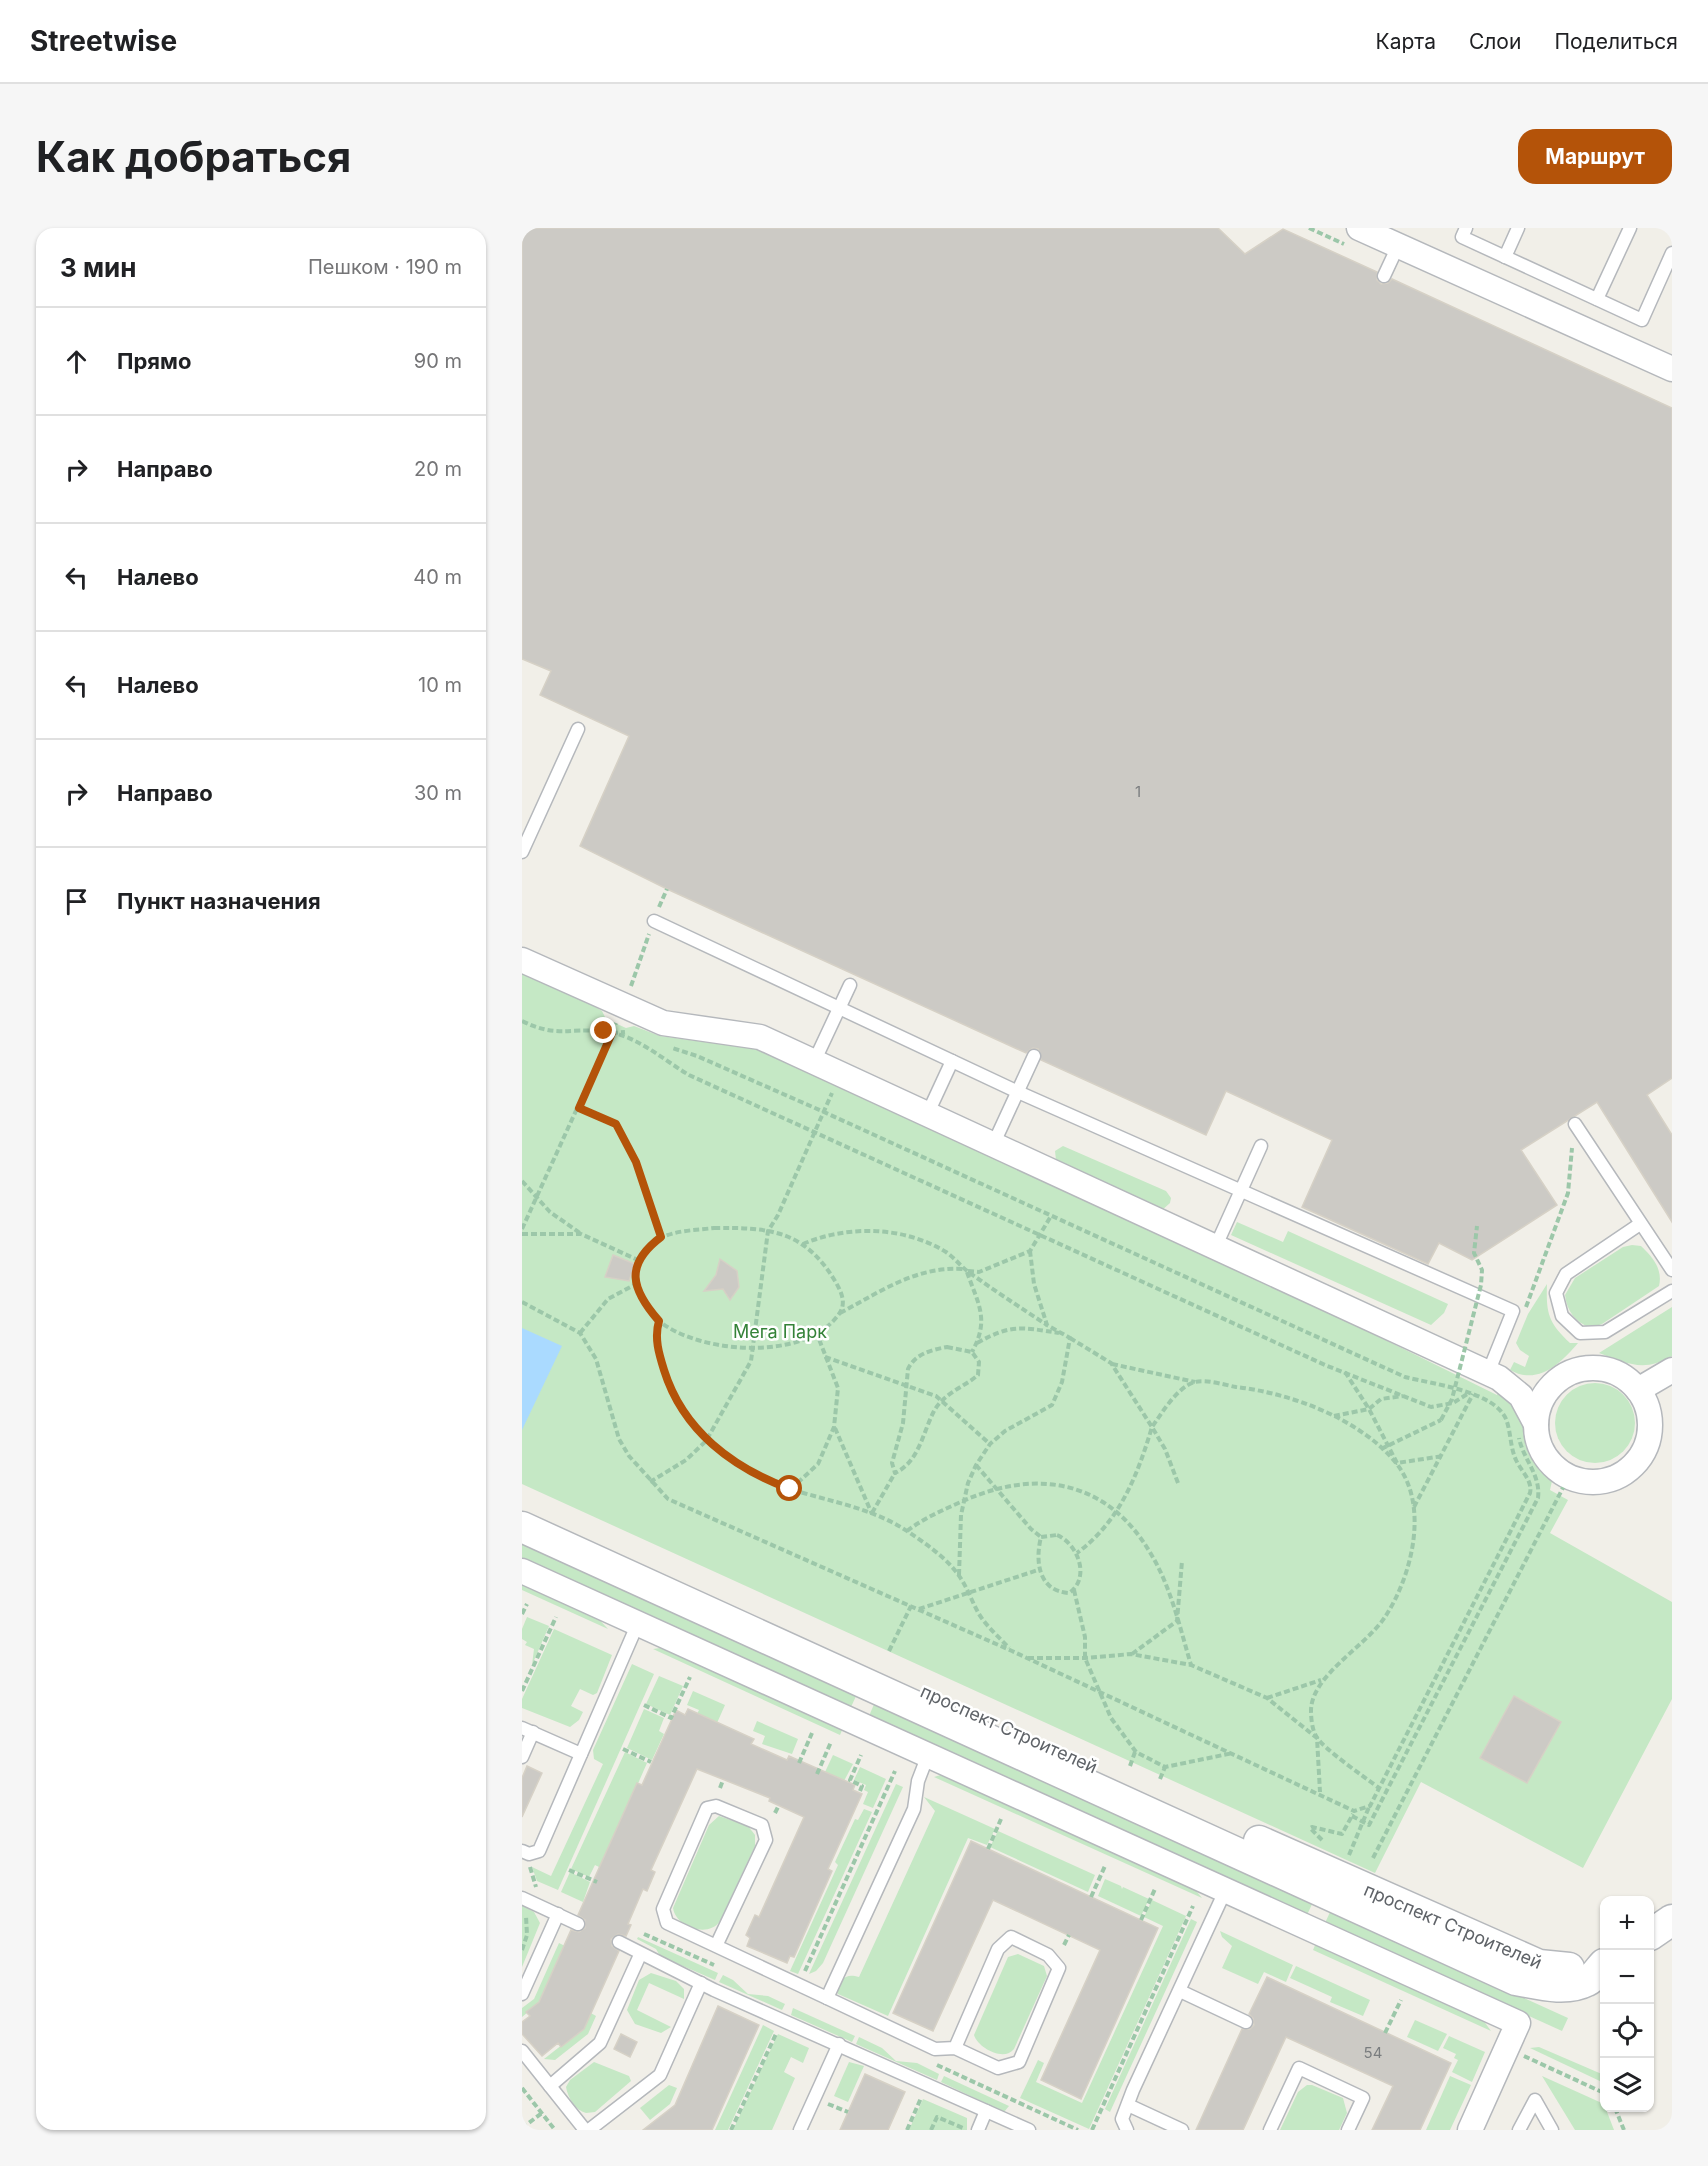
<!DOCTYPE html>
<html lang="ru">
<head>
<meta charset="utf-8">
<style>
	:root { --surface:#fff; --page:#f6f6f6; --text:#202124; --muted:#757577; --line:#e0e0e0; --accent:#b45309 }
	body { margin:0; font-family:Inter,sans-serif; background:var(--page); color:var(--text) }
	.controls { position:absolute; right:18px; bottom:18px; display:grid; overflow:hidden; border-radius:12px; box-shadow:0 2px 4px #0004 }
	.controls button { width:54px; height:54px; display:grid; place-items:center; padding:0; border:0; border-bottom:2px solid var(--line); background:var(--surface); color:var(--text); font:30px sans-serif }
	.stop { position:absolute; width:18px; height:18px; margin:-14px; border:4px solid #b45309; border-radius:50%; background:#fff }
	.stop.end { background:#b45309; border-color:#fff; box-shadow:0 2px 6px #0008 }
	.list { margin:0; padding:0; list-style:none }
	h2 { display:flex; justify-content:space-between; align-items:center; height:78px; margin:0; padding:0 24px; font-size:26px }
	h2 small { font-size:20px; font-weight:400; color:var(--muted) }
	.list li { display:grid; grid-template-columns:39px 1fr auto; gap:18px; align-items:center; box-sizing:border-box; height:108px; padding:0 24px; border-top:2px solid var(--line) }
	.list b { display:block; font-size:22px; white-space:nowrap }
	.list em { font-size:20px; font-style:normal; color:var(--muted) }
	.icon { flex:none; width:33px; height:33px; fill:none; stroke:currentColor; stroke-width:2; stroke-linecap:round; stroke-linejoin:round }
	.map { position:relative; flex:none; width:1150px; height:1902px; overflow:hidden; border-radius:18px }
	header { display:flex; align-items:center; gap:36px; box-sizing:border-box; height:84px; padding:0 30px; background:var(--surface); border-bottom:2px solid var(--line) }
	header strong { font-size:28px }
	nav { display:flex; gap:33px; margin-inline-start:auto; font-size:21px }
	.intro { display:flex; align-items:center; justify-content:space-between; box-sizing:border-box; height:144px; padding:0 36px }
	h1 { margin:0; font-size:42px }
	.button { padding:15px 27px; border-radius:18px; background:var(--accent); color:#fff; font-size:21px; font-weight:700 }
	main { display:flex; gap:36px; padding:0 36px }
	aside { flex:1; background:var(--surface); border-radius:18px; box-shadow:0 2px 4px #0004 }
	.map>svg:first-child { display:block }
	.green { fill:#c5e8c5 }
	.water { fill:#aadaff }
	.building { fill:#cccac5; stroke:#d6d1c6; stroke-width:1.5 }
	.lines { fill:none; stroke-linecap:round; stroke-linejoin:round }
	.service-casing { stroke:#b5b8bc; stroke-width:15 }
	.minor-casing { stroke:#b5b8bc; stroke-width:27 }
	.tertiary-casing { stroke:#b5b8bc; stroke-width:33 }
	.path { stroke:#9cc7a9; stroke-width:4; stroke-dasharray:6 3; stroke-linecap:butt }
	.service { stroke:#fff; stroke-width:12 }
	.minor { stroke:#fff; stroke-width:24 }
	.tertiary { stroke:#fff; stroke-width:30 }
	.path-bridge { stroke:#9cc7a9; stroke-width:4; stroke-dasharray:6 3; stroke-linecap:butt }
	.route { stroke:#b45309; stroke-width:8 }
	.labels { text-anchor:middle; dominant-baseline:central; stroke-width:5; stroke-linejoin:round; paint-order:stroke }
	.number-label { font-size:15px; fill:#7a7d7f }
	.park-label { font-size:18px; fill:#348238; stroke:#fff }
	.street-label { font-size:18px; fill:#5f6368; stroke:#fff }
</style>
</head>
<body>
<header>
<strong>Streetwise</strong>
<nav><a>Карта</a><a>Слои</a><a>Поделиться</a></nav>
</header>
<div class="intro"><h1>Как добраться</h1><a class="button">Маршрут</a></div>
<main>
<aside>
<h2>3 мин<small>Пешком · 190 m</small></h2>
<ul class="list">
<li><svg class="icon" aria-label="ahead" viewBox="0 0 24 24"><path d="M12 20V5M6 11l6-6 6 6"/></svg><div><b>Прямо</b></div><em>90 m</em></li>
<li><svg class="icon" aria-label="right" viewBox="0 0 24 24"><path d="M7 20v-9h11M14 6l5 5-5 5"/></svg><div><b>Направо</b></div><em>20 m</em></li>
<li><svg class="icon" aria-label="left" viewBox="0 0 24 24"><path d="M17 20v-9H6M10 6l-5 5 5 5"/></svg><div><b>Налево</b></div><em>40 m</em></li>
<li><svg class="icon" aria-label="left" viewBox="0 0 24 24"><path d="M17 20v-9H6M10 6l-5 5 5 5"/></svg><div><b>Налево</b></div><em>10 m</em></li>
<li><svg class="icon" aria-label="right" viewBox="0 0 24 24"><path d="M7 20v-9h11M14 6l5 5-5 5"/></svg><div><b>Направо</b></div><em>30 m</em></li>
<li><svg class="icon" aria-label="arrive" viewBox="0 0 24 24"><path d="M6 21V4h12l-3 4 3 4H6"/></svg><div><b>Пункт назначения</b></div></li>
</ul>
</aside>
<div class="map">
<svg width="1150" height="1902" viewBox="0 0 1150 1902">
	<rect width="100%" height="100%" fill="#f1efe8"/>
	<g class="green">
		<polygon points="0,744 72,778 80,783 84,791 104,800 112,798 138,808 235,821 825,1093 975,1167 977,1162 1001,1186 1009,1224 1030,1253 1028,1262 1046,1272 1028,1305 1150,1374 1150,1471 1061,1640 899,1554 853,1645 0,1256"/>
		<polygon points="541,918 644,963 649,970 648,975 639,983 539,935 534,932 533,923"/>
		<polygon points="715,994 761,1014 766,1003 926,1076 922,1085 909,1097 709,1007"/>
		<path d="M1110,1017L1119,1018C1131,1029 1141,1042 1137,1058L1080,1096L1068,1100C1053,1093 1045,1084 1043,1067L1053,1050L1101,1019Z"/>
		<path d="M1025,1056C1024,1085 1026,1094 1048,1115H1056C1039,1135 1016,1158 988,1142L992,1134L1003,1139L1007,1128L998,1122L994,1115L1006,1086Z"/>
		<path d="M1150,1079V1128C1122,1145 1104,1135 1077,1125Z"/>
		<circle cx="1073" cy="1195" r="40"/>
		<polygon points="0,1313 335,1466 329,1479 0,1331"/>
		<polygon points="0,1354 72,1386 86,1401 0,1362"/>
		<polygon points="5,1389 27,1398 10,1437 12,1421 3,1417 5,1414 0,1411 0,1401"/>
		<polygon points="32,1401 90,1427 75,1465 71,1467 58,1461 49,1478 61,1484 57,1492 48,1499 0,1480 0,1471"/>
		<polygon points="138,1420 153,1424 321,1500 318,1507 131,1421"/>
		<polygon points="110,1436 132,1446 36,1662 15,1653 10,1639 29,1648 81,1536 72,1531 71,1522"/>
		<polygon points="137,1448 161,1458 148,1487 124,1476"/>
		<polygon points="171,1463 203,1477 195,1495 175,1486 177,1482 165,1477"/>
		<polygon points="353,1474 791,1674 785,1687 347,1488"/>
		<polygon points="122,1481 142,1490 137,1503 142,1506 130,1532 105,1520"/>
		<polygon points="235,1493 276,1511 270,1526 240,1516 243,1508 231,1503"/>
		<polygon points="103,1524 125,1535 79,1640 73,1637 67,1649 49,1641"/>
		<polygon points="311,1527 331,1536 322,1553 303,1544"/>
		<polygon points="338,1539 364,1551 351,1580 341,1576 346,1564 342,1562 344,1557 332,1552"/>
		<polygon points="422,1546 671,1659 680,1670 412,1549"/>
		<polygon points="374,1556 381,1559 301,1735 294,1743 287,1746"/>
		<path d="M402,1569L473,1601L465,1617L446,1610L366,1788L316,1766L314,1761C320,1750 324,1745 337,1749L413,1583Z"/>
		<polygon points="342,1581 350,1584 276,1746 268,1743 316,1637 313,1634 333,1591 336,1592"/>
		<path d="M197,1588L226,1598L233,1607V1618L198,1693C187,1710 154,1700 151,1680L187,1597Z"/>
		<polygon points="476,1603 573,1647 566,1664 468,1619"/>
		<polygon points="48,1644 68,1654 61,1674 39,1664"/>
		<polygon points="583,1651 599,1658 600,1661 601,1659 627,1671 619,1688 576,1668"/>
		<polygon points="630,1672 664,1688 567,1901 498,1870 516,1832 522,1835 514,1854 560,1875 641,1698 622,1689"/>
		<polygon points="0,1677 12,1684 18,1695 0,1739"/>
		<polygon points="809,1682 1046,1790 1040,1803 803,1695"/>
		<polygon points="669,1691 675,1694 588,1884 583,1881"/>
		<polygon points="698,1703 771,1737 764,1754 742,1744 736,1756 700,1740 710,1718 700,1709"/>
		<polygon points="116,1709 196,1745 193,1752 138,1728 134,1721 115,1711"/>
		<polygon points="37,1715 43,1718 18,1774 0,1789 0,1780 12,1771"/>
		<polygon points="794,1715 961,1792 969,1803 791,1722"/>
		<path d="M496,1726L522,1738L525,1748L492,1821C482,1834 456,1820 452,1807L486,1729Z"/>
		<polygon points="774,1738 848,1772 841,1788 808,1774 810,1769 768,1750"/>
		<polygon points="129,1745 154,1753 162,1761 162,1771 127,1755 115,1782 149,1799 139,1805 113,1796 105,1782 117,1752"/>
		<polygon points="201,1747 211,1752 226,1766 246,1768 263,1776 260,1782 197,1754"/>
		<polygon points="271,1780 333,1808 330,1814 269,1787"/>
		<polygon points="67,1784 74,1788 66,1806 33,1832 22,1831 59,1802"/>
		<polygon points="893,1792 925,1806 916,1823 885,1809"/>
		<polygon points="241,1797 252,1803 206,1902 193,1902"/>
		<polygon points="256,1806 287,1820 281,1835 269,1829 262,1844 273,1850 250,1902 211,1902"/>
		<polygon points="927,1808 963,1824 950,1854 930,1844 936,1832 932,1830 934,1826 921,1820"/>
		<polygon points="337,1809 360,1820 374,1833 395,1835 417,1846 415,1852 334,1816"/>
		<polygon points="1017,1819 1082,1847 1082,1855 1008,1820"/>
		<path d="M72,1834L107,1848L109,1853L73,1884L64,1885C53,1882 46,1870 44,1859L48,1852Z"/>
		<polygon points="327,1834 342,1838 326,1874 312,1868"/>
		<polygon points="422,1848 487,1878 482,1884 419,1854"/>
		<polygon points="928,1848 949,1857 928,1902 904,1902"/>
		<polygon points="1020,1848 1082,1876 1092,1902 1053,1902"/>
		<polygon points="147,1857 155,1860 148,1876 128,1892 118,1880"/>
		<polygon points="785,1857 790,1857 821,1870 825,1885 817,1902 758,1902 776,1864"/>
		<polygon points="401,1871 445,1890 445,1902 387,1902"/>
	</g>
	<polygon class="water" points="0,1100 40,1118 0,1202"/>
	<g class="building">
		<polygon points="0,0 696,0 723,26 761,1 855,44 855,52 859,56 866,55 870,51 1150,180 1150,850 1125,867 1150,907 1150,994 1075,874 999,922 1035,977 950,1032 917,1015 906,1036 780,979 810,912 704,863 684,907 519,832 516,821 511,820 504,825 145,661 58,618 107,508 18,467 29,443 0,431"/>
		<polygon points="91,1027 113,1036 107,1053 83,1049"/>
		<polygon points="198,1031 215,1043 217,1059 208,1072 201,1061 182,1063 194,1047"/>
		<polygon points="992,1468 1039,1494 1005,1555 958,1530"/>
		<polygon points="166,1481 232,1511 229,1516 265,1532 267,1528 333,1557 331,1562 340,1566 306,1641 310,1643 272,1729 268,1728 265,1735 225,1718 228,1710 224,1707 233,1687 237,1689 282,1589 247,1573 248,1570 175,1541 129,1642 133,1644 125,1663 121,1661 106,1696 109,1697 104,1708 96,1706 89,1711 90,1718 97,1723 62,1801 39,1819 36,1815 20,1828 0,1806 0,1794 8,1788 4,1784 17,1774 49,1702 57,1704 63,1700 63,1692 56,1687 115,1555 120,1557 154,1482 163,1487"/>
		<polygon points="5,1538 20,1545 0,1589 0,1550"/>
		<polygon points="449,1613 636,1700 559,1871 519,1852 578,1722 471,1672 411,1803 371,1785"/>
		<polygon points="745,1749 929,1835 898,1902 850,1902 871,1858 764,1809 721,1902 674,1902 720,1801 728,1801 732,1797 731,1790 727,1786"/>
		<polygon points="196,1778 237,1797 190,1902 121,1902 153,1877"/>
		<polygon points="99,1806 115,1814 108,1829 92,1821"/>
		<polygon points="343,1846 383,1864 366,1902 318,1902"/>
	</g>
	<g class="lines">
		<g class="service-casing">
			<g id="service">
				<polyline points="944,0 940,9 1120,92 1150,25"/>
				<polyline points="983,29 996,0"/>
				<polyline points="862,48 876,18"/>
				<polyline points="1075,71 1108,0"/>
				<polyline points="0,624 56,501"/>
				<polyline points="132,693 496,864 991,1083 966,1145"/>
				<polyline points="292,834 328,757"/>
				<polyline points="405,887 430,833"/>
				<polyline points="1053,896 1150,1042"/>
				<polyline points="471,917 512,828"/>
				<polyline points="1118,996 1044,1046 1034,1065 1040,1088 1058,1105 1083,1104 1150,1063"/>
				<polyline points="693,1020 739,918"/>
				<polyline points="0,1500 59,1526"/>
				<polyline points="406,1527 396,1553 392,1581 305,1770 413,1821 433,1820 476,1840 497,1834 537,1740 526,1727 489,1709 476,1721 433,1820"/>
				<polyline points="0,1529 11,1504"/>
				<polyline points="0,1623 7,1626 17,1623 116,1395"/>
				<polyline points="0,1670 56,1696"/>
				<polyline points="97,1714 192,1762 507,1902"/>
				<path d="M194,1718L244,1612L240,1597L194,1578L185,1580L141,1681L145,1695C198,1720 252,1745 305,1770"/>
				<polyline points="658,1763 724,1794"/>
				<polyline points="0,1766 36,1686"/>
				<polyline points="0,1823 63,1902"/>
				<polyline points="28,1858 78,1815 118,1727"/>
				<polyline points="606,1877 660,1902"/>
				<polyline points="67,1902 138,1847 179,1755"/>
				<polyline points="278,1902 317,1816"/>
				<polyline points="456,1902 464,1883"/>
				<polyline points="605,1902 600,1891 611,1862 704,1661"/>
				<polyline points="748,1902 777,1840 841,1870 826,1902"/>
				<polyline points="997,1902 1013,1872 1030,1902"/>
			</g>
		</g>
		<g class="minor-casing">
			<g id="minor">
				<polyline points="837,0 1150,141"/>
				<polyline points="0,732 141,795 238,809 275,826 977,1150 999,1168 1014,1196"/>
				<circle cx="1071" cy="1197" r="57"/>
				<polyline points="1116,1162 1150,1142"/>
				<polyline points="0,1343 996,1795 948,1902"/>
			</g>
		</g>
		<g class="tertiary-casing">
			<g id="tertiary">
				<path d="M0,1299L994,1752C1016,1756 1044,1764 1065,1753C1072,1750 1077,1741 1082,1736"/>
				<polyline points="737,1613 1017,1737 1047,1740"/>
				<polyline points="1128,1707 1150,1692"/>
			</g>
		</g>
		<g class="path">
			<polyline points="787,0 822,16"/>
			<polyline points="137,679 145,661"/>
			<polyline points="109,758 127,706"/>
			<path d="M0,793C35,810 46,800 81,803C113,806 140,831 167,847L803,1137L909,1179L931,1175L947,1165"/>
			<polyline points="90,805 103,804"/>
			<polyline points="57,880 94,896 114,934 139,1009"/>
			<polyline points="0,953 28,984 58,1005"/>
			<path d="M192,1000C248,999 283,1003 313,1053C319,1063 325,1075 317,1086C283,1134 178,1126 137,1093C110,1071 104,1027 139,1010C154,1002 176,1002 192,1000Z"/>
			<polyline points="0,1001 94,795"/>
			<polyline points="0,1006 59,1006 118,1033"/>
			<path d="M281,1016C325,997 382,998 424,1024C433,1030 439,1039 448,1045C473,1063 499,1080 525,1097"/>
			<polyline points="446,1043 457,1044 508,1023 529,988"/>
			<path d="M445,1044C456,1076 468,1091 450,1124"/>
			<path d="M0,1074L58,1105L74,1131L97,1211L107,1228L146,1271L490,1423L832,1583L848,1578L1008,1265C1011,1253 999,1243 994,1232C988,1219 989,1204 984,1191C972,1163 910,1156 883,1149L302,884L175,828L150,820"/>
			<polyline points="1004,1079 1046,965 1050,920"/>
			<path d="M318,1085C358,1064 394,1038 441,1041"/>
			<path d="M137,1093C131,1112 138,1131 144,1150C161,1205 216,1244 268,1261C309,1274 352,1280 388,1305C407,1318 429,1333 441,1354C447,1364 451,1376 457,1386C465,1399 477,1409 487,1420"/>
			<polyline points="58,1105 86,1071 114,1056"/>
			<path d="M548,1110L589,1135L630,1199C615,1249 597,1294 555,1325"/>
			<path d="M455,1115C489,1096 499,1099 537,1105"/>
			<path d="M425,1119L450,1124L457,1134L456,1147C442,1159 422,1165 412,1183C401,1204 397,1234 373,1245L370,1235L381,1195L386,1141C393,1126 409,1122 425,1119Z"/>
			<polyline points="303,1129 414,1168 468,1216"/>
			<polyline points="590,1136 673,1154"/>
			<polyline points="823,1144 847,1181 875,1235 921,1228"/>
			<polyline points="812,1188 847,1181 859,1171 881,1168"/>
			<polyline points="313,1200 350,1286"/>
			<polyline points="859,1221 919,1192"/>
			<polyline points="454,1237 509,1301 519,1309"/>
			<polyline points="128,1254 164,1232 184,1213 229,1133 246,1003 256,987 310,865"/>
			<path d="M656,1255L643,1221L630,1199C640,1185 655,1159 673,1154C684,1151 703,1157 714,1159C768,1165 839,1191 874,1235C908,1277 890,1348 863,1389C843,1419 790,1447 789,1482C789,1490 790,1501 794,1508C800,1520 844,1550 857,1560"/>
			<polyline points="269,1261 296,1236 312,1199 316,1160 295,1106"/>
			<polyline points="892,1279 951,1166"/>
			<polyline points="350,1285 373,1245"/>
			<path d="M385,1303C402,1290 421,1282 441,1273C515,1240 586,1252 629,1326C649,1359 658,1400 669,1437"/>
			<path d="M535,1307C556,1316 569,1350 547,1365C516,1363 513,1333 519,1309Z"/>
			<polyline points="437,1347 439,1287 446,1255 454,1237 468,1216 483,1203 530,1177 540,1154 548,1110 525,1097 512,1056 508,1023"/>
			<polyline points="552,1362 563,1409 563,1430 589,1490 614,1524 643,1539 711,1525"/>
			<polyline points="397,1381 516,1342"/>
			<polyline points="0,1386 5,1376"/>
			<polyline points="367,1423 389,1378"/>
			<polyline points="610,1426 655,1393 660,1333"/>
			<polyline points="506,1430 563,1430 609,1426 669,1437 745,1470 795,1510 798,1564"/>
			<polyline points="0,1463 34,1389"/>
			<polyline points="745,1470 799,1452"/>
			<polyline points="122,1477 149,1490 168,1449"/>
			<polyline points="101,1521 129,1534"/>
			<polyline points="277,1535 290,1505"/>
			<polyline points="608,1538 613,1524"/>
			<polyline points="295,1546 309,1514"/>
			<polyline points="638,1551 643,1539"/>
			<polyline points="198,1560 201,1552"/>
			<polyline points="338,1563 340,1558 328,1552 339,1527"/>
			<polyline points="253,1585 257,1577"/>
			<path d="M830,1588L847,1597L1016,1270C1019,1247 1001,1231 997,1210"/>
			<polyline points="800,1612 788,1600 790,1599 820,1606 831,1586"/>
			<polyline points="466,1621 479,1591"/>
			<polyline points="827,1627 847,1579"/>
			<polyline points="851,1630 1047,1248"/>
			<polyline points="8,1639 14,1659"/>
			<polyline points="47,1642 75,1654"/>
			<polyline points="569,1669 583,1638"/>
			<polyline points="619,1692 633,1661"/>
			<polyline points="122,1706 192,1737"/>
			<polyline points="542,1717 547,1707"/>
			<polyline points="0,1722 5,1707 4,1688"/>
			<polyline points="283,1743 373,1543"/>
			<polyline points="863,1805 879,1772"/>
			<polyline points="1002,1828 1082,1865"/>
			<polyline points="415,1837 556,1902"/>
			<polyline points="0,1860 33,1902"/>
			<polyline points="306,1876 326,1884"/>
			<polyline points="1093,1880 1102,1902"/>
			<polyline points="0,1900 20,1885"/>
			<polyline points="209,1902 254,1806"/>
			<polyline points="385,1902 399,1870"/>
			<polyline points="409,1902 415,1889 441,1900"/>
			<polyline points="570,1902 671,1678"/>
		</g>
		<use href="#service" class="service"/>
		<use href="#minor" class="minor"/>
		<use href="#tertiary" class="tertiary"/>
		<polyline class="path-bridge" points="919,1192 930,1171 959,1057 960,1042 952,1025 955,998"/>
	</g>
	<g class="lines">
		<path class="route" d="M82,803L90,805L57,880L94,896L114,934L139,1009C102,1037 109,1061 137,1093C132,1110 137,1126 142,1142C161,1203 211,1240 268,1261"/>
	</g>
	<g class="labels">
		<g class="number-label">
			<text x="616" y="563">1</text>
			<text x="851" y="1824">54</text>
		</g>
		<g class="park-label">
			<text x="258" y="1103">Мега Парк</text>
		</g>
		<g class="street-label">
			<text transform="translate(487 1501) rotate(24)">проспект Строителей</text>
			<text transform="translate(931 1698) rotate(23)">проспект Строителей</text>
		</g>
	</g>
</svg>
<div class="controls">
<button>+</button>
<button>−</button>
<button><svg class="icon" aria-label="locate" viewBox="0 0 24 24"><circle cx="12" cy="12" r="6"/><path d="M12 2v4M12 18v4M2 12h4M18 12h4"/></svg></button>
<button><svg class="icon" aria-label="layers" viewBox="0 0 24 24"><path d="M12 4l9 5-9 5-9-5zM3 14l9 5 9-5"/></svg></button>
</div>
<div class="stop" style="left:268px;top:1261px"></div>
<div class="stop end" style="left:82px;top:803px"></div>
</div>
</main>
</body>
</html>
